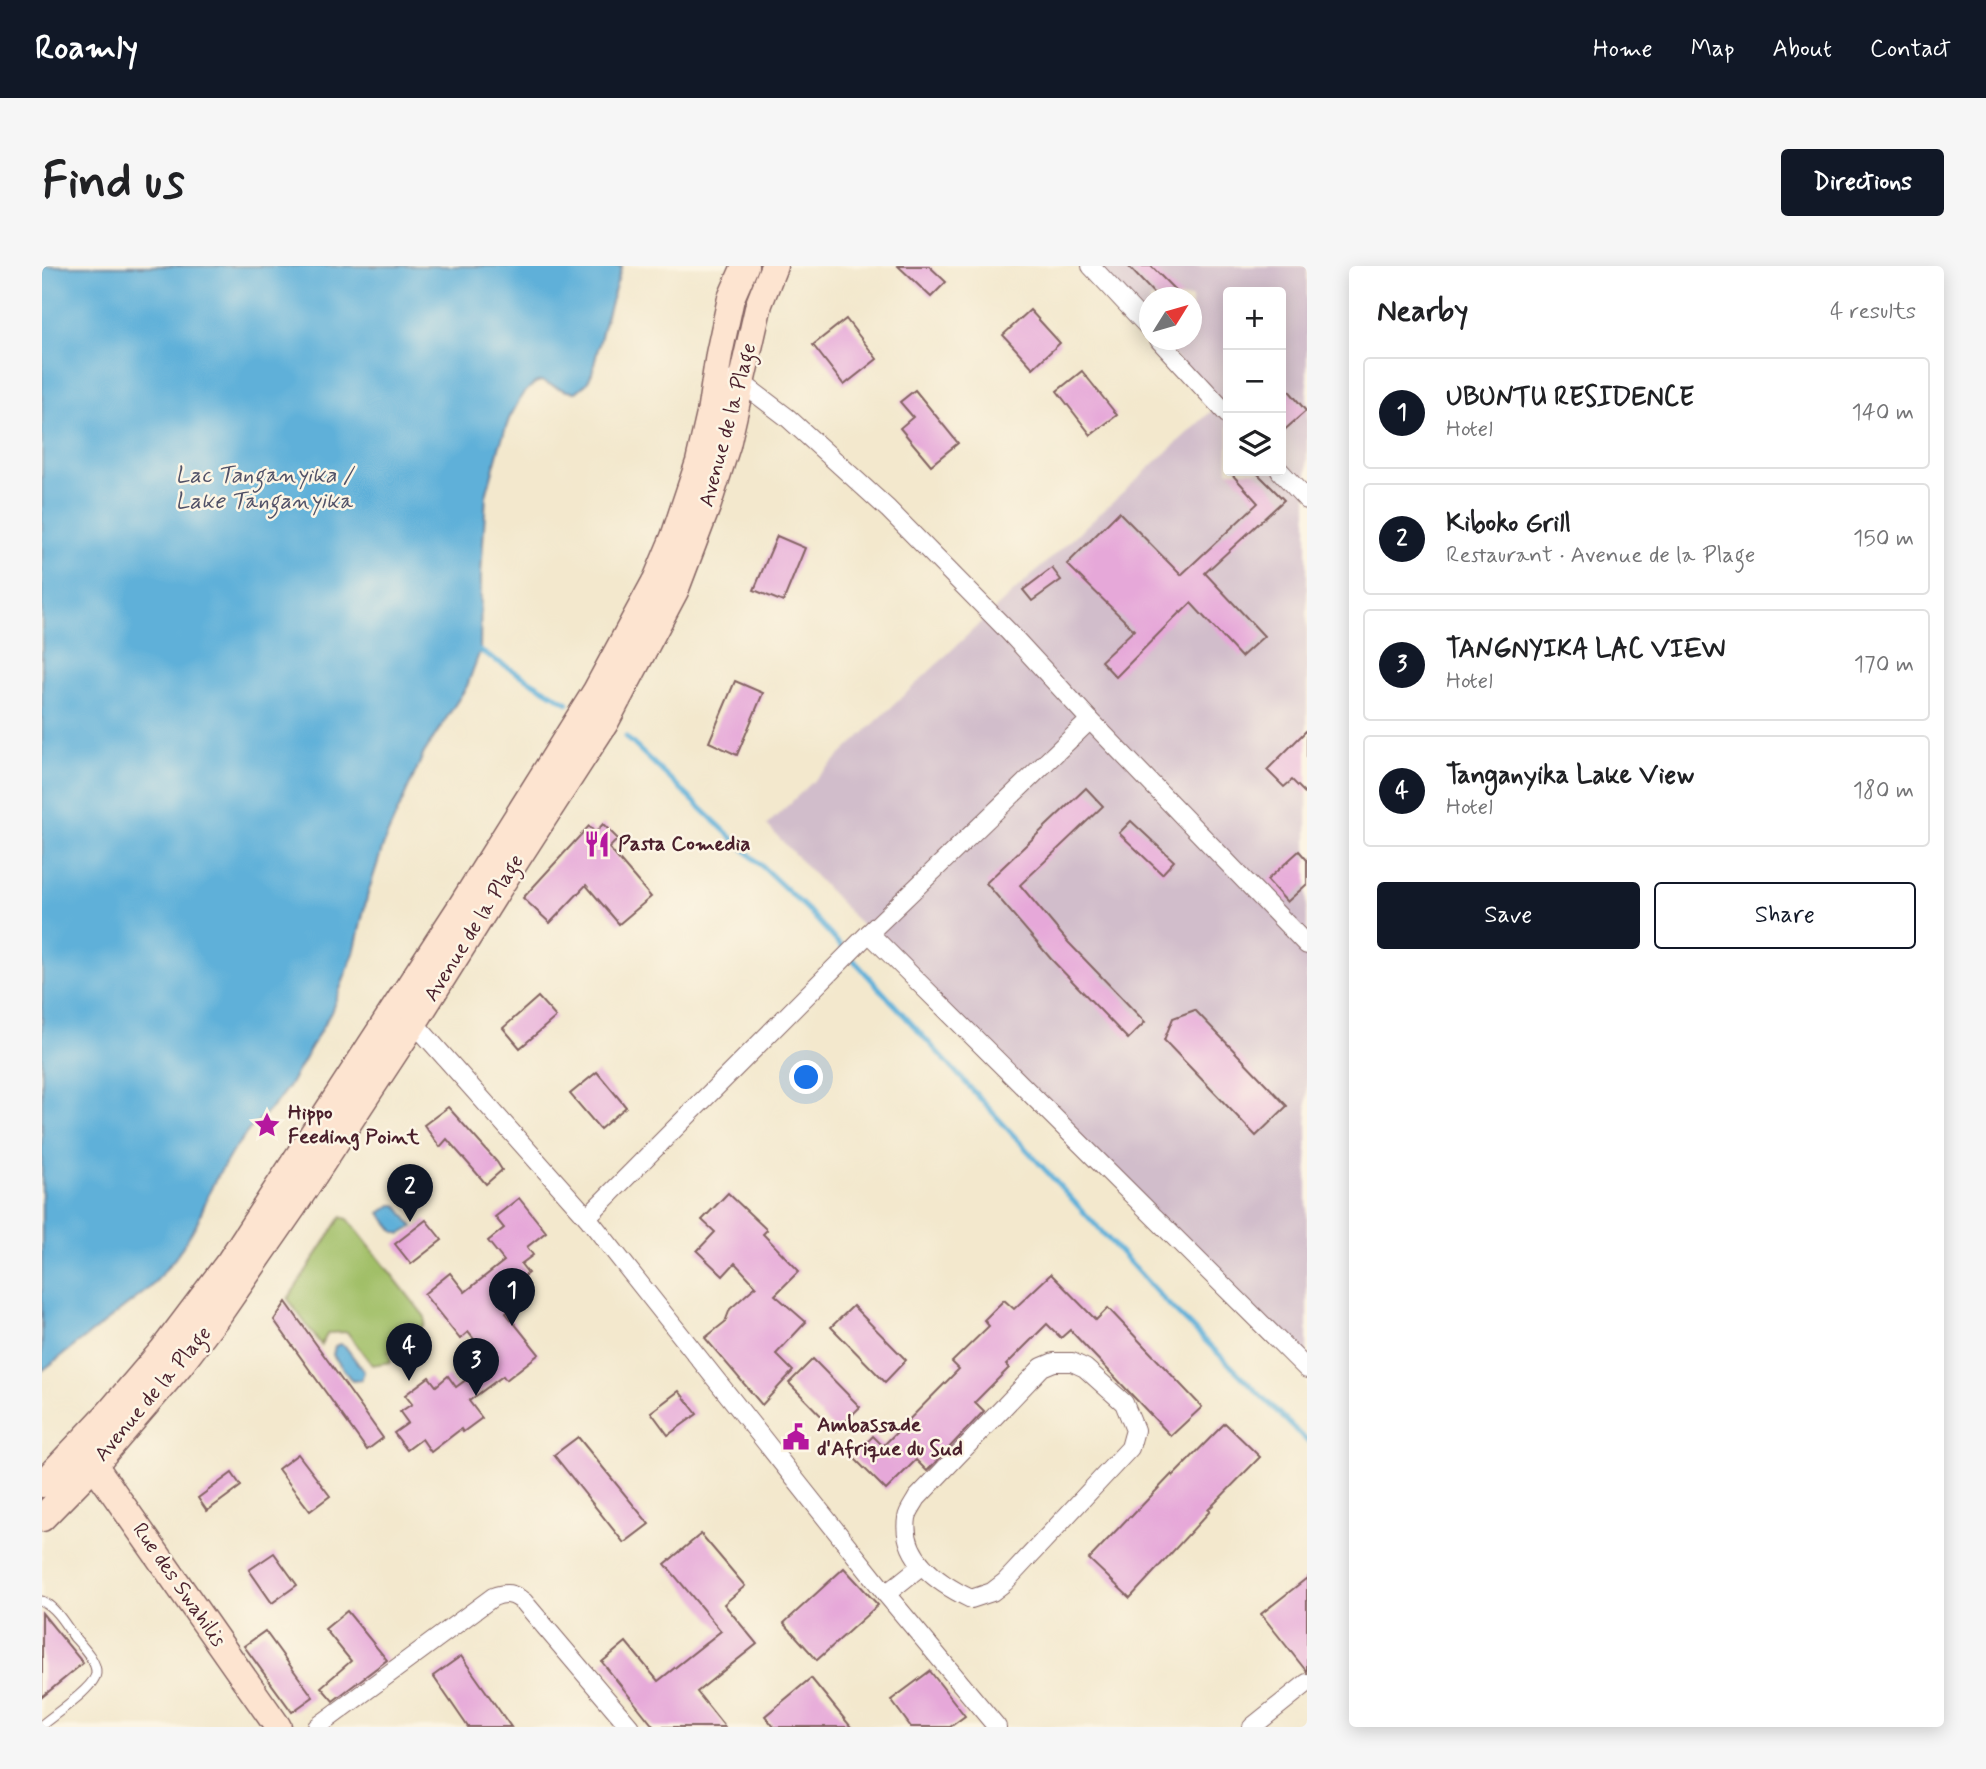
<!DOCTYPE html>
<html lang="en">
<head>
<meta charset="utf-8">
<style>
	:root { --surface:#fff; --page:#f6f6f6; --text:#202124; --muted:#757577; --line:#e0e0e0; --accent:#111827 }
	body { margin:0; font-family:Mynerve,sans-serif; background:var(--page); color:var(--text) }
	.controls { position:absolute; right:21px; top:21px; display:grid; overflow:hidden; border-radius:7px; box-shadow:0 4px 18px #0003 }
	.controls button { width:63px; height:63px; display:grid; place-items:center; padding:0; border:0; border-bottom:2px solid var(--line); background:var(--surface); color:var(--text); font:35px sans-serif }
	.compass { position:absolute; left:1097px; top:21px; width:63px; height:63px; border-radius:50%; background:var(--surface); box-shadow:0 4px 18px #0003; rotate:53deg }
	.you { position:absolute; left:765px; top:812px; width:24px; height:24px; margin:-18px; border:5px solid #fff; border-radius:50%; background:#1a73e8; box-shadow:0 0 0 10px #1a73e833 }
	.badge { display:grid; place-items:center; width:46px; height:46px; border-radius:50%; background:var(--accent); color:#fff; font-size:23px; font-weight:700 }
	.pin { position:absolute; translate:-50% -58px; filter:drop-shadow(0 2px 4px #0008) }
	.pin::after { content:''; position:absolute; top:37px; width:24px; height:21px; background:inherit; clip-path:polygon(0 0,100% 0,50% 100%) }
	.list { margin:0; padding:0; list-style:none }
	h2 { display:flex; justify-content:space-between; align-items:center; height:91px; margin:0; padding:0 28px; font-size:30px }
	h2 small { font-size:23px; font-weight:400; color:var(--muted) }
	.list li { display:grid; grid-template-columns:46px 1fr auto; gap:21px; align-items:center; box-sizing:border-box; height:112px; margin:0 14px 14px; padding:0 14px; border:2px solid var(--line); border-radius:7px }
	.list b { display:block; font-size:26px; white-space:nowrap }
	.list p { margin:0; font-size:23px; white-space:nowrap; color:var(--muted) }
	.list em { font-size:23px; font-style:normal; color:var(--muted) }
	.actions { display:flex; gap:14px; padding:21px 28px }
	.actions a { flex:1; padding:16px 0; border:2px solid var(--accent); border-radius:7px; text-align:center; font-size:24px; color:var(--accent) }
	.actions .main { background:var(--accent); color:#fff }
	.icon { flex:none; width:38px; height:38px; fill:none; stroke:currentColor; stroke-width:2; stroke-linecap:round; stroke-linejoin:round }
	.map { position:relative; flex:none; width:1265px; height:1461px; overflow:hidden; border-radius:7px }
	header { display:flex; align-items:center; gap:42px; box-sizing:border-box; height:98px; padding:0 35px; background:var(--accent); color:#fff }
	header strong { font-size:33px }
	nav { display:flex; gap:38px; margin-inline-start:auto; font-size:24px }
	.intro { display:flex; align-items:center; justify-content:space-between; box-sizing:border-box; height:168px; padding:0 42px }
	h1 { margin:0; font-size:49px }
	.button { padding:18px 32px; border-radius:7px; background:var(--accent); color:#fff; font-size:24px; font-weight:700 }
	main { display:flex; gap:42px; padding:0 42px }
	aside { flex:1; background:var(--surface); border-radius:7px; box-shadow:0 4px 18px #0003 }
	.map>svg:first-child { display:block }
	.industrial { fill:#d1bdcb; fill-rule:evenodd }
	.green { fill:#a1bf67; stroke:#766f49; stroke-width:2 }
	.water { fill:#5eb0d9; stroke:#546882; stroke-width:2 }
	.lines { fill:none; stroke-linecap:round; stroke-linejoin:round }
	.stream { stroke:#5eb0d9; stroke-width:5 }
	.building { fill:#e6a8d9 }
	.lane-casing { stroke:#856564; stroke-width:11 }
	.street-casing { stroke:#856564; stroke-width:20 }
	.secondary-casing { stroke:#856564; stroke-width:29 }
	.lane { stroke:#fff; stroke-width:9 }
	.street { stroke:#fff; stroke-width:18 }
	.secondary { stroke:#fde4d0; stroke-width:26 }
	.labels { text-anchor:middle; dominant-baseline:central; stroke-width:5; stroke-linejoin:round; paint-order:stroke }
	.street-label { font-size:21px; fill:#4a1f2b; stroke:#fcf5e5 }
	.poi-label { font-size:21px; font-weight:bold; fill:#4a1f2b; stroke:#fcf5e5; text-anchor:start }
	.water-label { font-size:23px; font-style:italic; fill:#515268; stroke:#fcf5e5 }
</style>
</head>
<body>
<header>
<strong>Roamly</strong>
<nav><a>Home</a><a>Map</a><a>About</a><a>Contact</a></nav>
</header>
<div class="intro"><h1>Find us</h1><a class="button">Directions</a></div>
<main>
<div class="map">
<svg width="1265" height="1461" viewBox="0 0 1265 1461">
	<rect width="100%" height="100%" fill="#fcf5e5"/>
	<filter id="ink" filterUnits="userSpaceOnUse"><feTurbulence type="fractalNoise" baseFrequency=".0143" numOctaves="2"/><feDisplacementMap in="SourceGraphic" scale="14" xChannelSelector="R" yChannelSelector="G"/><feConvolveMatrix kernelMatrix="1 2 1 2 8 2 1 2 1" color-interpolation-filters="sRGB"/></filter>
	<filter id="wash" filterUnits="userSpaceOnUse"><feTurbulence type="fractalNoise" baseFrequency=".00686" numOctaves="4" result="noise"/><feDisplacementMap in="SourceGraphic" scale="28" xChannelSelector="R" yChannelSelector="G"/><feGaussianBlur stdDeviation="1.57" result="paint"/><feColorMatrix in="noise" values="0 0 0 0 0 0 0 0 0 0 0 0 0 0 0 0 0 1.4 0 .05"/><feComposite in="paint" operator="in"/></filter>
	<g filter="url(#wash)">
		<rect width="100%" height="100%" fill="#f3e8cd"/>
		<path class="industrial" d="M1049,0H1265V1103L827,667L725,559L952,344L1176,139L1117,74H1150V32H1108L1107,63ZM1186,26H1239V205H1186Z"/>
		<polygon class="green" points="299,951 306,953 383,1051 382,1059 347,1085 349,1096 330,1099 305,1066 286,1067 279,1079 246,1033"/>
		<g class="water">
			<polygon points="0,0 580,0 561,62 550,107 545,117 534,126 525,125 499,115 493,117 480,129 467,153 457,182 444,230 439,309 438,385 425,420 382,487 343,574 326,627 312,687 289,746 248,818 232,839 207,864 190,886 171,918 154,959 134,991 109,1021 0,1105"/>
			<polygon points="350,939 355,939 371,961 359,968 353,966 338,947"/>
			<polygon points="298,1078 303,1080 322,1106 319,1114 310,1115 291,1089 293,1080"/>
		</g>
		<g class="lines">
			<g class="stream">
				<polyline points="438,385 526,437"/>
				<polyline points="584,471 765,643 1121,1033 1265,1175"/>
			</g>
		</g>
		<g id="blocks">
			<g class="building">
				<polygon points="856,0 887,0 904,16 889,31"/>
				<polygon points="1086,0 1109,0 1141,32 1116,32"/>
				<polygon points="988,44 1018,77 991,102 961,69"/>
				<polygon points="804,53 835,93 802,119 771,79"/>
				<polygon points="1040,105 1075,149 1049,169 1015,125"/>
				<polygon points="1239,115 1264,145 1239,167"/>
				<polygon points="873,124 916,177 889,199 858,162 871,151 858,136"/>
				<polygon points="1187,205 1213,205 1242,234 1163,307 1222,370 1199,391 1149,337 1139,347 1138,346 1074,411 1059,395 1092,364 1025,298 1077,246 1139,309 1216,237"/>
				<polygon points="735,270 763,282 741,336 712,324"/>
				<polygon points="1010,302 1019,314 990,335 981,324"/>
				<polygon points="693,415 721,427 695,489 667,476"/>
				<polygon points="1265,464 1265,529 1250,514 1242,521 1225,504"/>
				<polygon points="1044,522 1061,540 978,619 1026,676 1103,756 1086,773 1009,693 944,617"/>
				<polygon points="1089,555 1132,595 1120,608 1077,567"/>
				<polygon points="561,558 576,573 567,582 609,631 577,658 544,619 508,657 481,632 547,560 553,567"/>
				<polygon points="1257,585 1265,594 1265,618 1245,636 1225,614"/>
				<polygon points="496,731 514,751 478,782 461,762"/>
				<polygon points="1153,744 1245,840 1214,870 1122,774 1131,752"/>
				<polygon points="555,806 584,841 558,863 528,828"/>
				<polygon points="406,841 455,896 460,904 444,918 405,873 398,881 382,859"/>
				<polygon points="686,927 725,964 721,968 757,1005 733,1029 764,1056 734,1088 751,1105 720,1139 663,1072 683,1056 688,1043 714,1020 693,997 681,1010 655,985 673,966 660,954"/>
				<polygon points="477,932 504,966 485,981 491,989 479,998 486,1007 477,1014 482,1020 468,1031 474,1038 464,1047 497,1088 464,1114 461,1110 427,1135 440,1152 421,1166 419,1163 389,1186 380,1173 365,1184 352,1167 366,1157 358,1146 370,1138 363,1129 387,1111 394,1120 406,1110 414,1121 450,1095 426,1066 418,1073 382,1028 408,1007 423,1026 462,995 446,975 462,962 453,951"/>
				<polygon points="384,954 400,974 369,998 353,978"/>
				<polygon points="1009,1008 1054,1054 1066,1042 1160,1141 1129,1170 1028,1064 1019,1072 1005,1058 964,1099 967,1102 933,1136 942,1145 885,1205 874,1194 844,1224 811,1191 831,1170 841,1180 917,1103 910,1096 947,1060 942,1054 962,1034 972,1043"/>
				<polygon points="244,1036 341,1172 325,1184 232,1054"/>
				<polygon points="811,1040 864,1094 843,1116 789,1061"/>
				<polygon points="771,1093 818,1141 794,1165 747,1117"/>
				<polygon points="637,1125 655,1148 626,1169 609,1146"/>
				<polygon points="1183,1157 1218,1191 1166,1244 1168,1245 1088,1332 1047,1293 1088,1250 1089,1251 1130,1208 1131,1210"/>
				<polygon points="536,1171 607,1258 582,1277 512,1189"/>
				<polygon points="256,1188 288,1230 268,1245 236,1203"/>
				<polygon points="190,1207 199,1220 165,1245 156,1232"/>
				<polygon points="659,1268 703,1320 682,1338 715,1378 655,1426 683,1461 612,1461 560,1396 584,1376 616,1415 679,1365 623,1298"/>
				<polygon points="232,1287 255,1319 230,1337 207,1304"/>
				<polygon points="802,1302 836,1339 775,1394 742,1357"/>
				<polygon points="1265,1312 1265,1406 1219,1348"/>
				<polygon points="305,1345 345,1394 291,1435 279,1421 309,1395 283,1363"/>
				<polygon points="0,1347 41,1397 0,1431"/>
				<polygon points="223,1365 271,1431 250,1446 202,1380"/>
				<polygon points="419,1390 469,1461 426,1461 391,1410"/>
				<polygon points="888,1405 923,1450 908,1461 869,1461 849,1434"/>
				<polygon points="769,1412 809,1461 732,1461 723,1450"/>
			</g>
		</g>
	</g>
	<g filter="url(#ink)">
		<use href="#blocks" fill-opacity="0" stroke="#856564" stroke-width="2"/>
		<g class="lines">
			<g class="lane-casing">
				<path id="lane" d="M0,1335C14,1342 23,1358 32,1371C40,1380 55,1395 54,1407C54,1421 11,1449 0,1459"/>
			</g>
			<g class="street-casing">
				<g id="street">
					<polyline points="1049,0 1108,63"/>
					<polyline points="1117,74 1186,149"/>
					<polyline points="691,114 700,117 746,152 846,243 966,365 1048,454 1265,679"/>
					<polyline points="1238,205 1265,234"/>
					<polyline points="827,667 1265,1103"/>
					<polyline points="367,751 545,951 844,1328 955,1461"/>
					<polyline points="545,951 827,667 1048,454"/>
					<path d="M1012,1096H1030L1043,1102L1082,1137L1093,1164L1088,1182L963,1316L950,1326L929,1333C897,1318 859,1292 865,1252C866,1245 872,1238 875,1232L1000,1101Z"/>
					<polyline points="844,1328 879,1300"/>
					<path d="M275,1461L451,1331C464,1326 471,1327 482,1336L588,1461"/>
					<polyline points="1210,1461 1265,1417"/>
				</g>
			</g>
			<g class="secondary-casing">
				<g id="secondary">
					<polyline points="43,1186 236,1461"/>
					<polyline points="0,1218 67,1147 120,1085 188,995 418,642 554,425 614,314 632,271 657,196 668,148 677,88 689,32 703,0"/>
					<polyline points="0,1252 53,1198 138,1099 177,1048 251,941 372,757 475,593 563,457 633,325 666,238 685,179 717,38 732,0"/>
				</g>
			</g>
			<use href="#lane" class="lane"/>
			<use href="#street" class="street"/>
			<use href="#secondary" class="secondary"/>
		</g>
	</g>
	<defs>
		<g id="restaurant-bare" transform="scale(2.1)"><path d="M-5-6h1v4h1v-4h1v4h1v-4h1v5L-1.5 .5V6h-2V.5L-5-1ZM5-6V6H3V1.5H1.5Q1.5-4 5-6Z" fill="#b5179e" stroke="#fcf5e5" stroke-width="2.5" paint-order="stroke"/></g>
		<g id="sight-bare" transform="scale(2.1)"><path d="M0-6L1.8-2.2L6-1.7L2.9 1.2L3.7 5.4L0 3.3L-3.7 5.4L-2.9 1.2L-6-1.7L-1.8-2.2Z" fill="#b5179e" stroke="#fcf5e5" stroke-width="2.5" paint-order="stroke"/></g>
		<g id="civic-bare" transform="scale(2.1)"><path d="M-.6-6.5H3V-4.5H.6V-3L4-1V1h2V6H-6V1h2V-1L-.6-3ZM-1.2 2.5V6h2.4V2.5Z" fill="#b5179e" stroke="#fcf5e5" stroke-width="2.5" paint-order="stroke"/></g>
	</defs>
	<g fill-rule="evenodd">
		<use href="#restaurant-bare" x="555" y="578"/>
		<use href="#sight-bare" x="225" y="859"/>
		<use href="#civic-bare" x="754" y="1171"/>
	</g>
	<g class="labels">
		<g class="street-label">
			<text transform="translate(686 159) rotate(-75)">Avenue de la Plage</text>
			<text transform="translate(432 662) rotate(-58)">Avenue de la Plage</text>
			<text transform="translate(111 1128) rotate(-50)">Avenue de la Plage</text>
			<text transform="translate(137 1319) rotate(55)">Rue des Swahilis</text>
		</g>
		<g class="poi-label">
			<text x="576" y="578">Pasta Comedia</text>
			<text x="246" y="847">Hippo<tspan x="246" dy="24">Feeding Point</tspan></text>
			<text x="775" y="1159">Ambassade<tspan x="775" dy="24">d'Afrique du Sud</tspan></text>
		</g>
		<g class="water-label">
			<text x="222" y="210">Lac Tanganyika /<tspan x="222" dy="26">Lake Tanganyika</tspan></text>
		</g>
	</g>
</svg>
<div class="controls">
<button>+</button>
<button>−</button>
<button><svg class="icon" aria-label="layers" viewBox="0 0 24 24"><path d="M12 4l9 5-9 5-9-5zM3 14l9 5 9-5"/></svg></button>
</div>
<svg class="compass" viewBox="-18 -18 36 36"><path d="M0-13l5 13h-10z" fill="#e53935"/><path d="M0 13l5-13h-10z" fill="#757577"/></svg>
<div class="you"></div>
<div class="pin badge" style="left:470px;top:1060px">1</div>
<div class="pin badge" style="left:368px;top:956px">2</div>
<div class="pin badge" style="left:434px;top:1130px">3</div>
<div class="pin badge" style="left:367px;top:1115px">4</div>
</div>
<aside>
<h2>Nearby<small>4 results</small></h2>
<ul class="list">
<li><span class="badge">1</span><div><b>UBUNTU RESIDENCE</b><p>Hotel</p></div><em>140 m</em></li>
<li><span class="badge">2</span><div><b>Kiboko Grill</b><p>Restaurant · Avenue de la Plage</p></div><em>150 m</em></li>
<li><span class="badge">3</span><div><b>TANGNYIKA LAC VIEW</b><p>Hotel</p></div><em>170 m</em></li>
<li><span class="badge">4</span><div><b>Tanganyika Lake View</b><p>Hotel</p></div><em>180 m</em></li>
</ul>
<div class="actions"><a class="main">Save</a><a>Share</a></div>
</aside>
</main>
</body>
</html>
